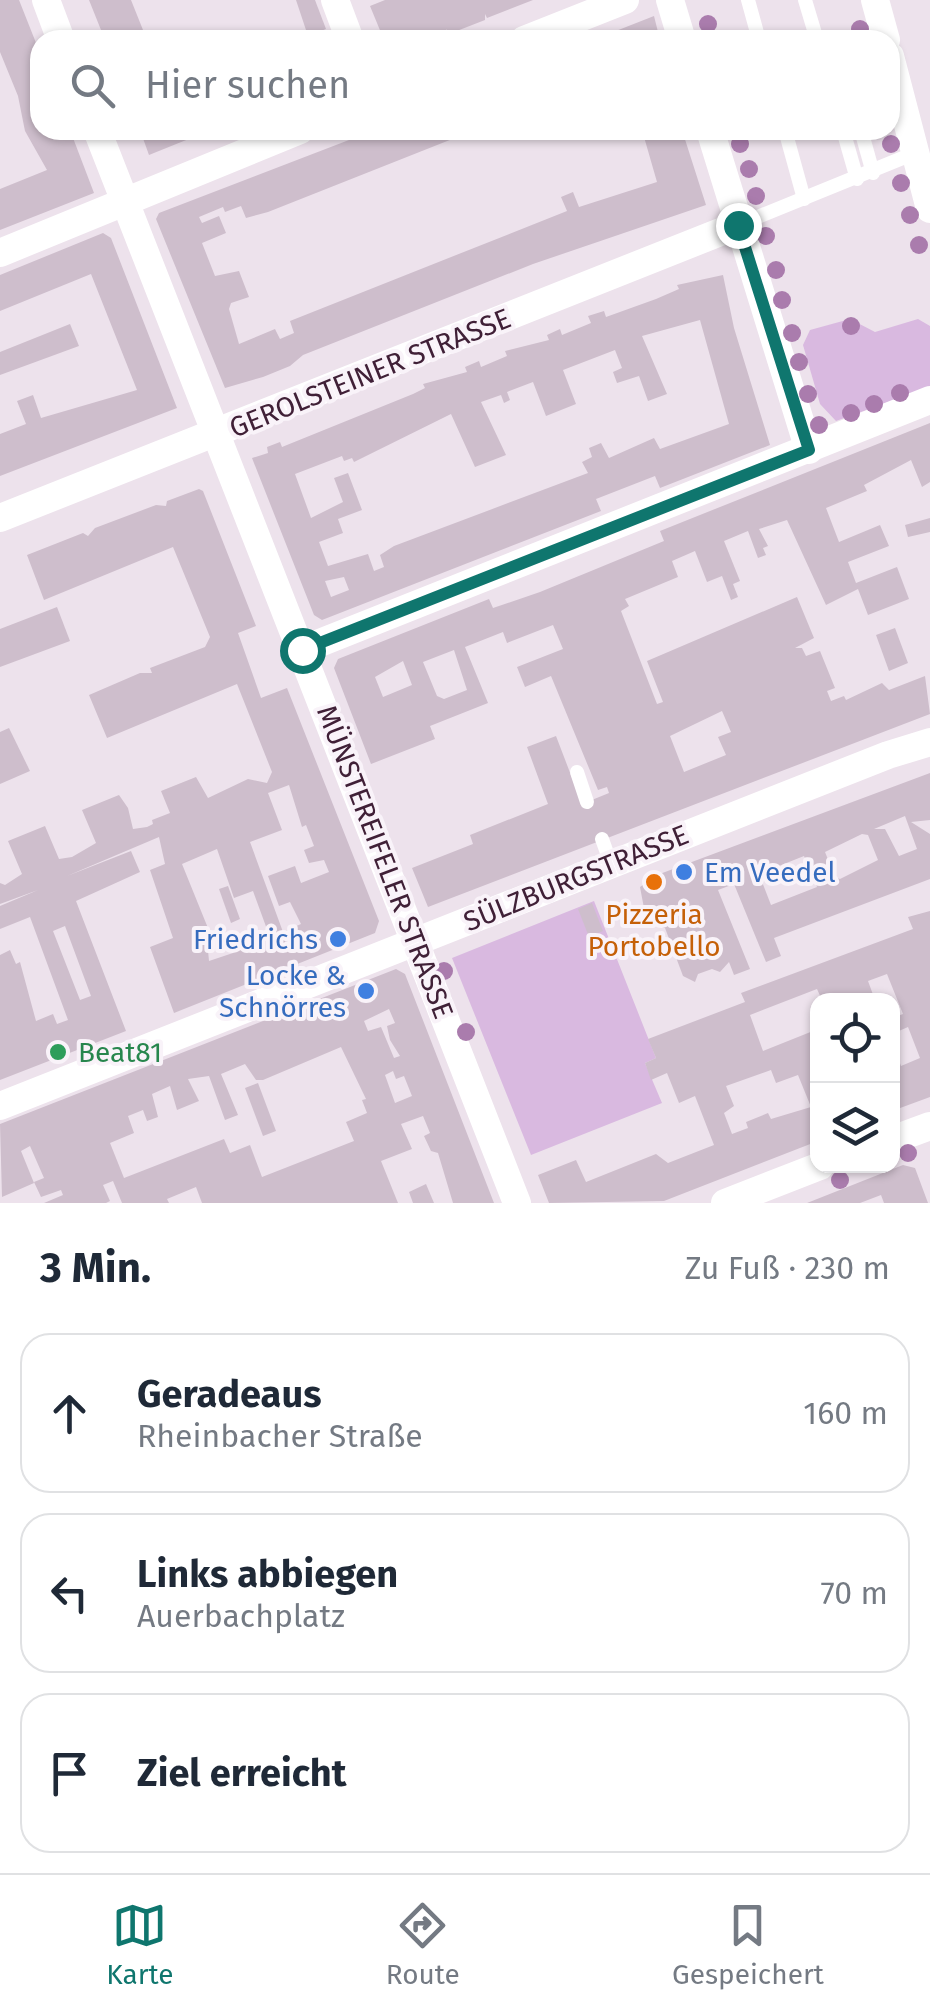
<!DOCTYPE html>
<html lang="de">
<head>
<meta charset="utf-8">
<style>
	:root { --surface:#fff; --page:#f2f2f3; --text:#1f2937; --muted:#747a83; --line:#e0e1e3; --accent:#0f766e }
	body { margin:0; font-family:"Fira Sans",sans-serif; background:var(--page); color:var(--text) }
	.controls { position:absolute; right:30px; bottom:30px; display:grid; overflow:hidden; border-radius:20px; box-shadow:0 2px 8px #0004 }
	.controls button { width:90px; height:90px; display:grid; place-items:center; padding:0; border:0; border-bottom:2px solid var(--line); background:var(--surface); color:var(--text); font:50px sans-serif }
	.stop { position:absolute; width:30px; height:30px; margin:-22px; border:8px solid #0f766e; border-radius:50%; background:#fff }
	.stop.end { background:#0f766e; border-color:#fff; box-shadow:0 2px 10px #0008 }
	.list { margin:0; padding:0; list-style:none }
	h2 { display:flex; justify-content:space-between; align-items:center; height:130px; margin:0; padding:0 40px; font-size:42px }
	h2 small { font-size:32px; font-weight:400; color:var(--muted) }
	.list li { display:grid; grid-template-columns:65px 1fr auto; gap:30px; align-items:center; box-sizing:border-box; height:160px; margin:0 20px 20px; padding:0 20px; border:2px solid var(--line); border-radius:30px }
	.list b { display:block; font-size:38px; white-space:nowrap }
	.list p { margin:0; font-size:32px; white-space:nowrap; color:var(--muted) }
	.list em { font-size:32px; font-style:normal; color:var(--muted) }
	.icon { flex:none; width:55px; height:55px; fill:none; stroke:currentColor; stroke-width:2; stroke-linecap:round; stroke-linejoin:round }
	.map { position:relative; flex:none; width:930px; height:1203px; overflow:hidden }
	.search { position:absolute; background:var(--surface); box-shadow:0 2px 8px #0004; left:30px; right:30px; top:30px; height:110px; display:flex; align-items:center; gap:25px; box-sizing:border-box; padding:0 35px; border-radius:30px; color:var(--muted); font-size:38px }
	.sheet { height:670px; background:var(--surface) }
	nav { display:flex; justify-content:space-around; align-items:center; box-sizing:border-box; height:140px; border-top:2px solid var(--line); background:var(--surface); font-size:28px; color:var(--muted) }
	nav a { display:grid; justify-items:center; gap:5px }
	nav .on { color:var(--accent) }
	.map>svg:first-child { display:block }
	.green { fill:#d9b9e0 }
	.building { fill:#cebecc; fill-rule:evenodd }
	.lines { fill:none; stroke-linecap:round; stroke-linejoin:round }
	.service { stroke:#fff; stroke-width:14 }
	.minor { stroke:#fff; stroke-width:28 }
	.tree { fill:#aa7cad }
	.route { stroke:#0f766e; stroke-width:12 }
	.shop-dot { fill:#3f7fe0; stroke:#f9f3f9; stroke-width:4 }
	.food-dot { fill:#e8710a; stroke:#f9f3f9; stroke-width:4 }
	.leisure-dot { fill:#2e9e5b; stroke:#f9f3f9; stroke-width:4 }
	.labels { text-anchor:middle; dominant-baseline:central; stroke-width:8; stroke-linejoin:round; paint-order:stroke }
	.street-label { font-size:28px; fill:#402037; stroke:#f9f3f9 }
	.shop-label { font-size:28px; fill:#366cbe; stroke:#f9f3f9; text-anchor:end }
	.food-label { font-size:28px; fill:#c56008; stroke:#f9f3f9 }
	.leisure-label { font-size:28px; fill:#27864d; stroke:#f9f3f9; text-anchor:start }
</style>
</head>
<body>
<div class="map">
<svg width="930" height="1203" viewBox="0 0 930 1203">
	<rect width="100%" height="100%" fill="#ede2ec"/>
	<g class="green">
		<polygon points="850,319 875,332 918,319 930,326 930,387 836,421 820,404 803,345 810,330"/>
		<polygon points="594,901 656,1058 645,1063 662,1103 531,1155 452,958"/>
	</g>
	<g class="building">
		<polygon points="0,0 19,0 40,53 40,130 70,130 94,193 0,230 0,189 47,170 25,131 18,96 0,52"/>
		<polygon points="89,0 131,0 147,40 105,40"/>
		<polygon points="296,0 315,0 326,29 308,36"/>
		<polygon points="385,0 533,0 487,18 485,14 485,20 449,34 446,29 446,35 433,40 384,40 370,6"/>
		<polygon points="654,16 660,40 593,40"/>
		<polygon points="140,130 211,130 149,155"/>
		<polygon points="375,130 475,130 268,212 246,218 241,206 225,212 223,207 199,217 202,223 219,216 226,233 202,243 215,276 239,271 249,297 231,303 229,309 239,344 275,329 280,339 294,333 290,321 567,211 561,197 573,192 579,207 657,182 642,130 682,130 706,205 533,264 303,355 290,366 263,377 225,388 156,219 159,213"/>
		<polygon points="103,233 111,238 177,408 0,476 0,434 26,424 17,401 33,395 41,418 137,390 91,274 0,311 0,275"/>
		<path d="M723,275L734,328L770,445L660,488L655,476L596,499L601,511L322,620L314,615L252,458L268,453L267,447L280,442L282,447L413,394L425,388L423,384L467,372L465,367L479,361L481,367L507,356L505,351L549,340L547,335L560,329L562,335L591,323L588,316L604,311L606,317L656,299L679,289L677,285ZM700,320L729,424L660,449L654,438L609,458L601,443L589,448L592,457L582,462L588,473L394,546L380,555L384,567L374,571L368,554L328,566L319,542L343,533L338,519L362,510L348,473L334,478L343,502L311,518L295,474L342,456L344,461L352,458L354,462L451,414L475,467L506,455L481,402L501,395L504,403L510,400L507,392L533,382L546,416L576,404L563,370L615,350L622,368L613,372L617,383L639,376L648,401L667,394L642,336ZM344,577L349,590L331,597L325,581Z"/>
		<polygon points="70,324 79,346 0,375 0,352"/>
		<path d="M930,423V482L922,487L911,460L864,485L867,491L826,508L839,542L880,525L889,546L848,562L856,583L897,567L909,599L868,615L858,589L826,605L787,520L759,529L768,546L763,548L766,555L758,558L748,531L724,541L740,581L733,584L738,597L731,600L722,576L707,582L695,551L672,561L678,577L625,599L629,606L621,611L657,704L663,702L647,661L797,597L814,638L795,648H802L806,656L820,651L835,688L827,691L831,701L844,696L846,700L882,683L889,690L925,676L930,714L428,907L412,868L473,844L470,835L548,804L527,747L556,736L582,804L609,793L607,787L598,790L551,676L525,687L517,667L563,649L553,625L507,643L503,632L465,647L488,703L430,726L435,739L371,764L334,668L338,659L489,599L493,608L540,592L664,541L660,531ZM454,650L467,690L444,699L437,696L423,662ZM403,661L412,685L383,697L375,677ZM722,711L731,732L718,737L726,755L684,772L670,736Z"/>
		<path d="M199,489L203,491L256,626L238,633L261,698L287,688L379,921L375,933L174,1013L150,947L173,938L150,870L165,864L159,837L67,876L131,851L140,872L76,901L126,1031L0,1080V955L10,950L16,964L20,962L36,1021L53,1014L57,1024L68,1020L30,917L0,929V906L38,890L0,904V883L5,885L22,874L8,841L45,826L59,859L72,857L96,843L82,810L119,795L128,808L133,829L147,827L153,824L152,820L170,813L161,791L196,777L208,798L248,779L267,783L272,772L237,684L107,738L89,695L140,673H152L150,668L205,647L210,637L173,547L44,600L27,555L83,533L88,536L95,528L156,505L166,506L167,501ZM289,785L302,827L306,825L314,846L304,850L309,863L324,860L329,872L301,883L295,866L268,876L279,906L290,902L301,924L283,932L250,842L282,830L268,793ZM217,849L234,898L253,891L268,932L228,941L233,953L209,961L207,940L212,938L182,864ZM65,926L91,996L80,1000L53,931Z"/>
		<polygon points="930,518 930,532 908,537 905,525"/>
		<polygon points="57,607 70,641 0,667 0,629"/>
		<polygon points="895,628 908,663 889,671 876,635"/>
		<polygon points="9,728 30,771 0,784 0,732"/>
		<path d="M930,773V820L911,822L930,834V879L774,938L781,956L766,962L734,884L718,890L750,969L734,975L729,962L720,972L712,969L698,974L695,982L683,976L665,928L647,924L640,887L657,875ZM905,816L917,849L899,856L885,829H874ZM862,834L868,835L878,860L840,879L835,877L825,852ZM804,856L817,887L771,905L759,874Z"/>
		<polygon points="228,886 240,919 231,923 219,889"/>
		<polygon points="592,903 603,931 589,937 578,909"/>
		<path d="M930,911V1097L892,1111V1041L901,1066L920,1058L908,1027L892,1034V1018L903,1014L887,974L868,981L875,1000H822L817,989L750,1015L763,1051L818,1029V1141L664,1201L549,1203L538,1175L576,1160L586,1182L656,1154L668,1163L714,1145L695,1096L679,1103L667,1073L651,1080L645,1063L656,1058L648,1039L745,1002L741,993L913,929L908,917ZM771,1070L776,1083L798,1075L811,1107L771,1119L768,1113L746,1122L748,1128L732,1134L724,1113L734,1106L726,1086Z"/>
		<path d="M396,969L405,974L494,1203H453L438,1153L431,1151L424,1136L430,1133L423,1116L401,1124L412,1149L381,1161L398,1203H202L196,1187L167,1199L169,1203H122L113,1181L103,1185L110,1201L106,1203H44L63,1195L61,1190L41,1197L34,1182L44,1178L30,1146L21,1151L34,1183L2,1197L0,1124ZM389,1009L395,1023L387,1026L390,1040L400,1056L394,1058L381,1027L368,1031L364,1021ZM341,1047L366,1099L362,1100L367,1113L346,1122L354,1141L262,1177L250,1145L230,1153L224,1139L124,1178L110,1143L134,1133L128,1116L143,1110L147,1121L158,1117L152,1094L170,1086L177,1110L199,1101L188,1079L209,1076L225,1120L238,1115L221,1074L245,1064L256,1080H263ZM393,1071L396,1079L404,1076L412,1096L395,1103L385,1075Z"/>
		<polygon points="258,1083 276,1131 263,1136 245,1088"/>
		<polygon points="903,1165 915,1168 928,1203 884,1203 881,1195 860,1203 807,1203"/>
		<polygon points="426,1184 434,1203 413,1203 409,1192"/>
	</g>
	<g class="lines">
		<g class="service">
			<polyline points="748,0 759,40"/>
			<polyline points="805,0 817,40"/>
			<polyline points="785,130 804,199"/>
			<polyline points="843,130 857,179"/>
			<polyline points="861,130 873,173"/>
			<polyline points="738,225 915,153"/>
			<polyline points="577,772 587,802"/>
			<polyline points="602,839 611,864"/>
		</g>
		<g class="minor">
			<polyline points="46,0 61,40"/>
			<polyline points="335,0 350,40"/>
			<polyline points="670,0 682,40"/>
			<polyline points="875,0 886,40"/>
			<polyline points="524,40 625,0"/>
			<polyline points="890,56 930,209"/>
			<polyline points="97,130 517,1203"/>
			<polyline points="710,130 809,450"/>
			<polyline points="0,253 300,130"/>
			<polyline points="0,518 738,225"/>
			<polyline points="302,650 930,400"/>
			<polyline points="0,1106 888,755 930,742"/>
			<polyline points="892,1140 930,1126"/>
			<polyline points="725,1203 820,1166"/>
		</g>
	</g>
	<g class="tree">
		<circle cx="708" cy="24" r="9"/>
		<circle cx="860" cy="29" r="9"/>
		<circle cx="740" cy="144" r="9"/>
		<circle cx="891" cy="144" r="9"/>
		<circle cx="749" cy="169" r="9"/>
		<circle cx="901" cy="183" r="9"/>
		<circle cx="756" cy="196" r="9"/>
		<circle cx="910" cy="215" r="9"/>
		<circle cx="766" cy="236" r="9"/>
		<circle cx="919" cy="245" r="9"/>
		<circle cx="776" cy="270" r="9"/>
		<circle cx="782" cy="300" r="9"/>
		<circle cx="851" cy="326" r="9"/>
		<circle cx="792" cy="333" r="9"/>
		<circle cx="799" cy="362" r="9"/>
		<circle cx="900" cy="393" r="9"/>
		<circle cx="808" cy="394" r="9"/>
		<circle cx="874" cy="404" r="9"/>
		<circle cx="851" cy="413" r="9"/>
		<circle cx="819" cy="425" r="9"/>
		<circle cx="444" cy="971" r="9"/>
		<circle cx="466" cy="1032" r="9"/>
		<circle cx="908" cy="1153" r="9"/>
		<circle cx="840" cy="1180" r="9"/>
	</g>
	<g class="lines">
		<polyline class="route" points="302,650 809,450 738,225"/>
	</g>
	<g class="shop-dot">
		<circle cx="684" cy="872" r="10"/>
		<circle cx="338" cy="939" r="10"/>
		<circle cx="366" cy="991" r="10"/>
	</g>
	<circle class="food-dot" cx="654" cy="882" r="10"/>
	<circle class="leisure-dot" cx="58" cy="1052" r="10"/>
	<g class="labels">
		<g class="street-label">
			<text transform="translate(370 373) rotate(-22)">GEROLSTEINER STRASSE</text>
			<text transform="translate(385 862) rotate(69)">MÜNSTEREIFELER STRASSE</text>
			<text transform="translate(576 878) rotate(-22)">SÜLZBURGSTRASSE</text>
		</g>
		<g class="shop-label">
			<text x="704" y="872" text-anchor="start">Em Veedel</text>
			<text x="318" y="939">Friedrichs</text>
			<text x="346" y="975">Locke &amp;<tspan x="346" dy="32">Schnörres</tspan></text>
		</g>
		<g class="food-label">
			<text x="654" y="914">Pizzeria<tspan x="654" dy="32">Portobello</tspan></text>
		</g>
		<g class="leisure-label">
			<text x="78" y="1052">Beat81</text>
		</g>
	</g>
</svg>
<div class="controls">
<button><svg class="icon" aria-label="locate" viewBox="0 0 24 24"><circle cx="12" cy="12" r="6"/><path d="M12 2v4M12 18v4M2 12h4M18 12h4"/></svg></button>
<button><svg class="icon" aria-label="layers" viewBox="0 0 24 24"><path d="M12 4l9 5-9 5-9-5zM3 14l9 5 9-5"/></svg></button>
</div>
<div class="stop" style="left:302px;top:650px"></div>
<div class="stop end" style="left:738px;top:225px"></div>
<div class="search"><svg class="icon" aria-label="search" viewBox="0 0 24 24"><circle cx="10" cy="10" r="6"/><path d="M15 15l6 6"/></svg>Hier suchen</div>
</div>
<section class="sheet">
<h2>3 Min.<small>Zu Fuß · 230 m</small></h2>
<ul class="list">
<li><svg class="icon" aria-label="ahead" viewBox="0 0 24 24"><path d="M12 20V5M6 11l6-6 6 6"/></svg><div><b>Geradeaus</b><p>Rheinbacher Straße</p></div><em>160 m</em></li>
<li><svg class="icon" aria-label="left" viewBox="0 0 24 24"><path d="M17 20v-9H6M10 6l-5 5 5 5"/></svg><div><b>Links abbiegen</b><p>Auerbachplatz</p></div><em>70 m</em></li>
<li><svg class="icon" aria-label="arrive" viewBox="0 0 24 24"><path d="M6 21V4h12l-3 4 3 4H6"/></svg><div><b>Ziel erreicht</b></div></li>
</ul>
</section>
<nav>
<a class="on"><svg class="icon" aria-label="map" viewBox="0 0 24 24"><path d="M3 6l6-2 6 2 6-2v14l-6 2-6-2-6 2zM9 4v14M15 6v14"/></svg>Karte</a>
<a><svg class="icon" aria-label="directions" viewBox="0 0 24 24"><path d="M12 3l9 9-9 9-9-9zM9 14v-3h6M13 9l2 2-2 2"/></svg>Route</a>
<a><svg class="icon" aria-label="saved" viewBox="0 0 24 24"><path d="M7 4h10v16l-5-4-5 4z"/></svg>Gespeichert</a>
</nav>
</body>
</html>
